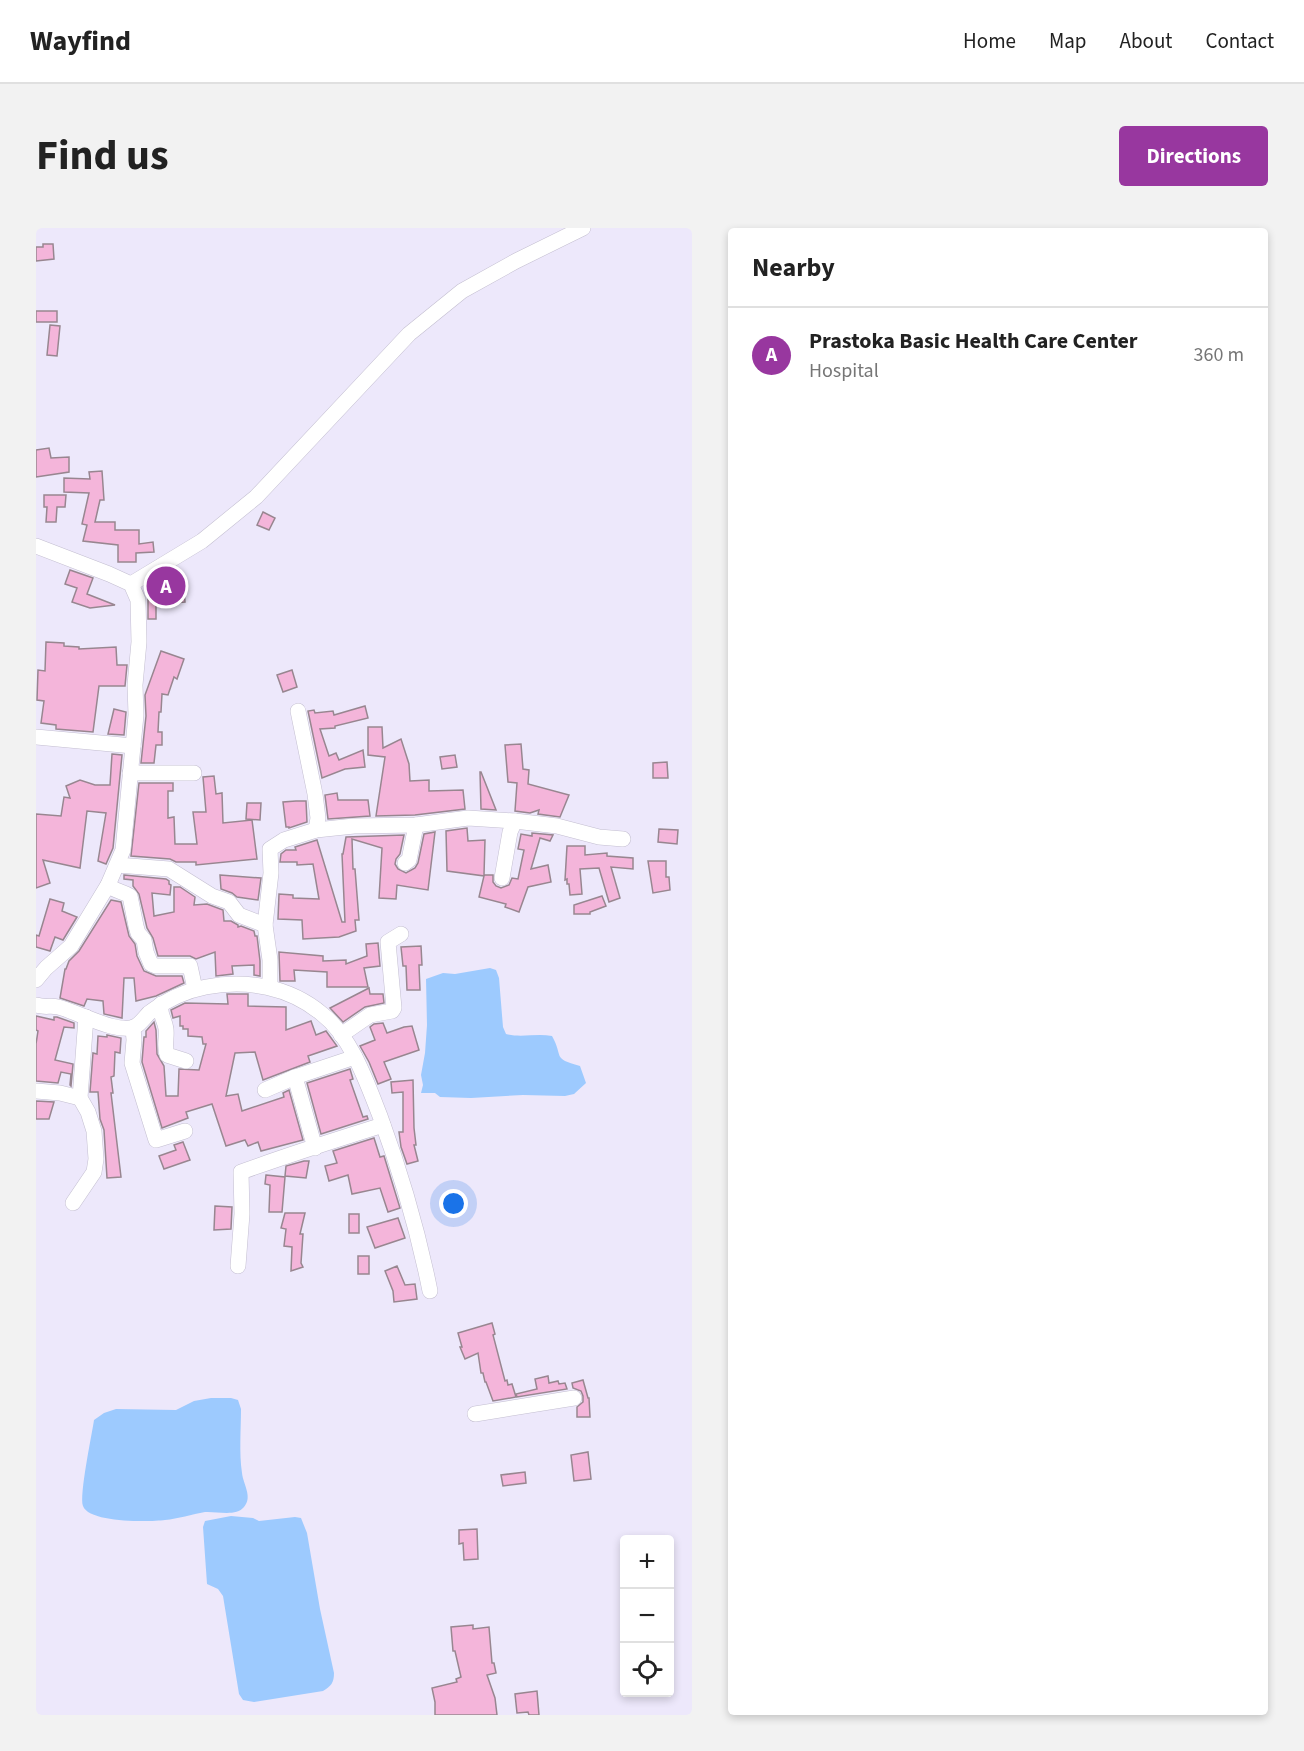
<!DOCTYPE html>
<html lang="en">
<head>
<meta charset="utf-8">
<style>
	:root { --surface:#fff; --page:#f2f2f2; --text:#222; --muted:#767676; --line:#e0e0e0; --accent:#98379f }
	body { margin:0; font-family:"Source Sans 3",sans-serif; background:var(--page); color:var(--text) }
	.controls { position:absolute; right:18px; bottom:18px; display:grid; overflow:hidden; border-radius:6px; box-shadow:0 3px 9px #0003 }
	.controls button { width:54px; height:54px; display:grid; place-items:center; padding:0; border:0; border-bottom:2px solid var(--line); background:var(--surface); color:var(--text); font:30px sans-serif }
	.you { position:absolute; left:418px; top:976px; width:21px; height:21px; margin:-15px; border:4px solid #fff; border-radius:50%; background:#1a73e8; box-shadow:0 0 0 9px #1a73e833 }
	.badge { display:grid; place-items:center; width:39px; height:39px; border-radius:50%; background:var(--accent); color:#fff; font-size:20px; font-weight:700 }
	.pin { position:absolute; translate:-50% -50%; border:3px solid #fff; box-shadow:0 2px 6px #0006 }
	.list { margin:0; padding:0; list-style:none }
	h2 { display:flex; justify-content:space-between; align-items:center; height:78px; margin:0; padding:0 24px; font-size:26px }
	h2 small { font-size:20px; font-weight:400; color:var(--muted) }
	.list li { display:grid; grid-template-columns:39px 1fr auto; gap:18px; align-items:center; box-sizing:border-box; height:96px; padding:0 24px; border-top:2px solid var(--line) }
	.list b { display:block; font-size:22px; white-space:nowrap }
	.list p { margin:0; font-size:20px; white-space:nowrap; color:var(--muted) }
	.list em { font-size:20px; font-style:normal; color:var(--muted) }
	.icon { flex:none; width:33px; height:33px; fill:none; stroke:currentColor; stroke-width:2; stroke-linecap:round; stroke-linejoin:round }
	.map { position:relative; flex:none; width:656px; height:1487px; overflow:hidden; border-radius:6px }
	header { display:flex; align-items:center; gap:36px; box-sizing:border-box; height:84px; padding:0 30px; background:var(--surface); border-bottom:2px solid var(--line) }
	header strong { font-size:28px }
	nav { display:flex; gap:33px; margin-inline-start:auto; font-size:21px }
	.intro { display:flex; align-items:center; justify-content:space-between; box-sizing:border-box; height:144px; padding:0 36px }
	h1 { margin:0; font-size:42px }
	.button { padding:15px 27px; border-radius:6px; background:var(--accent); color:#fff; font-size:21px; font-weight:700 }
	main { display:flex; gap:36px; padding:0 36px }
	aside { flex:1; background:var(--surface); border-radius:6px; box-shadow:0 3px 9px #0003 }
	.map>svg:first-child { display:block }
	.water { fill:#9dcafe }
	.building { fill:#f4b5da; stroke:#988690; stroke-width:1.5 }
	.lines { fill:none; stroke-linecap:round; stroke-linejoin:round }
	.minor-casing { stroke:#c3bed0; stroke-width:16 }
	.minor { stroke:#fff; stroke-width:15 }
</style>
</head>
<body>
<header>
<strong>Wayfind</strong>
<nav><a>Home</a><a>Map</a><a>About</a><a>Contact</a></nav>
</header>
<div class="intro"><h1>Find us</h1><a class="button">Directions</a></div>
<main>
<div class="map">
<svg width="656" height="1487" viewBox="0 0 656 1487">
	<rect width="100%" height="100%" fill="#ede8fb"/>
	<g class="water">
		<path d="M454,740L460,742L463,750L467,799L470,806C485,810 501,805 516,808C528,829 515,830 544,838L550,855L538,866L529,868L487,867L435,870L404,869L399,865H385L387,857L385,847L389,825L391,797L390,751L407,745L419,746Z"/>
		<path d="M175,1170H195L202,1172L205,1181C205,1201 203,1225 206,1245C207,1256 217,1269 208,1279C200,1289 180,1283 169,1284C156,1286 142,1291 129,1292C113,1294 53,1295 47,1278C43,1267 56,1206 58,1192L68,1185L80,1181L140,1182L158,1173Z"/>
		<path d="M195,1288L217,1290L223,1293L259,1289L265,1290L271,1305L284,1381L298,1445C298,1455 295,1458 287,1463L218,1474L207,1472L203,1466L187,1368L182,1361L171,1356L167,1299L169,1293Z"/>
	</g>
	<g class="building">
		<polygon points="7,16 17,16 18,31 0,33 0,19 7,19"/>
		<rect x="0" y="83" width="21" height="11"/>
		<polygon points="14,97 24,98 21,128 11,127"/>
		<polygon points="13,220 15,230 33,229 33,244 0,249 0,222"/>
		<polygon points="66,243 68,272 64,272 59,294 79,294 79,302 103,302 103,316 117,314 118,324 100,325 100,334 82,334 82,317 47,313 51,297 46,296 53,265 28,264 28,250 54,251 53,244"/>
		<polygon points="8,267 30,267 29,279 21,279 20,294 10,294 11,279 8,279"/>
		<polygon points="227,284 239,290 233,302 221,297"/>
		<polygon points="34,342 57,350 51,366 79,377 54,380 36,374 41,360 29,356"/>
		<polygon points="118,353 121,363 148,361 149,374 120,376 120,391 112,391 112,369 109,359"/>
		<polygon points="10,414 28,415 28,418 43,419 43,421 80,419 81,437 91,437 89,458 63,458 57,504 20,501 20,497 5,495 8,473 1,472 2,442 9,443"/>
		<polygon points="125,423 148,431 141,451 138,449 132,467 126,466 125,484 123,484 122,504 126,504 126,517 120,517 118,535 105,535 110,488 109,467"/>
		<polygon points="256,442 261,459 247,464 241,447"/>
		<polygon points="329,478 332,490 299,498 299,500 284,501 293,528 300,525 303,532 327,522 329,539 309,541 286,550 272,483 278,482 279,485 297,483 298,487"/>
		<polygon points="78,481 90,484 88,507 72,506"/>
		<polygon points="332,499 346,499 347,520 365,511 373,536 374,553 393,552 393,563 427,562 429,581 379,587 340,588 349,529 332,527"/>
		<polygon points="485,516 487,541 493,542 492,556 533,567 524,589 502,586 503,582 494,585 479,583 481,555 472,554 469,517"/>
		<polygon points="76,526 86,527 77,620 70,636 62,633 70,585 51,583 44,640 7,632 14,655 0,660 0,586 25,588 28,569 34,570 30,558 44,552 59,557 74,557"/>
		<polygon points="419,527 421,539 406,541 404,529"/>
		<polygon points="631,534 632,550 617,550 617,535"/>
		<polygon points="444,544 445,544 460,582 445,581"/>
		<polygon points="178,548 180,566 186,565 187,595 216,592 221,631 160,637 160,634 140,634 134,631 95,628 103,555 137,555 137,563 132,563 132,590 138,589 139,616 161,616 157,584 170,584 167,549"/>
		<polygon points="301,565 302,572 332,572 334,588 292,591 289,567"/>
		<polygon points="260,573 270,573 271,594 253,600 253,599 250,599 247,574"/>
		<polygon points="211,575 225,575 224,592 210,591"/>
		<polygon points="431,600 432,613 449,612 448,647 457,647 457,654 460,658 465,660 473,657 476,650 482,651 488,622 482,621 485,606 496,608 496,605 517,607 514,613 504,610 495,641 512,637 515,654 492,659 483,684 469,679 470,676 443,669 448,648 411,643 410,603"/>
		<polygon points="623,601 642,602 641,616 622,614"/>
		<polygon points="399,604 392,662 361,657 360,671 343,670 346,620 316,611 317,641 319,641 323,692 319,692 320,703 303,709 267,711 266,692 242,691 243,666 257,667 257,670 283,671 277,636 261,637 261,634 244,634 245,626 250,622 260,622 259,619 281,612 306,694 309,694 306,626 307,626 310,609 368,607 364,626 360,631 359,636 362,641 370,645 379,640 382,635 388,606"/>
		<polygon points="531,618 549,618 549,627 571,625 571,628 597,630 597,641 575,639 584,670 573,674 563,640 544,641 546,666 534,667 533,656 531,656 531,651 529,652"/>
		<polygon points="612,633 630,633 630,649 633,649 634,662 617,665"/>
		<polygon points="88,647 130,651 133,653 133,656 135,657 134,667 116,665 118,688 138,684 138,659 144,659 159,669 158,677 171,676 187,682 188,693 195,693 202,697 202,699 205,698 218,703 219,708 221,708 224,733 224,748 218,747 218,737 196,738 197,746 180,748 179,724 160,731 154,728 122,728 117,710 111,700 103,666 97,658 97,652 88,651"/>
		<polygon points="184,647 225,650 222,672 201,669 196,665 185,661"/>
		<polygon points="566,668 570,678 554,684 554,686 538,686 538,677"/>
		<polygon points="14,671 28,675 26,683 41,689 27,712 19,709 14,723 0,719 0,707 3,708"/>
		<polygon points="75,672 85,674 93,708 99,716 101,728 108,743 120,748 146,748 148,755 120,768 100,773 98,750 88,750 86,790 68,786 67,773 51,771 48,778 24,770 29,741 30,741 33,733 43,723"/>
		<polygon points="342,715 344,738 328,740 332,759 291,759 291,744 258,742 259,753 244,753 243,724 287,728 287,733 310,732 310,736 331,728 330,716"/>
		<polygon points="385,718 386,737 383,737 384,762 371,762 370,738 367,738 365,719"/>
		<polygon points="333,760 334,766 347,766 348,775 329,779 307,794 294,780"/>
		<polygon points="191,766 212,766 212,778 250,779 250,802 275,793 280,807 290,803 301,818 272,828 274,834 227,852 219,824 199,825 190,868 202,866 206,883 248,869 247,865 253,862 267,912 225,923 222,914 212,918 209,912 190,918 176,876 150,884 152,890 126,900 106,834 108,809 110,809 110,803 118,794 120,802 121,826 128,838 130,868 142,868 143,841 163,842 170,816 167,816 166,809 152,808 152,801 147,801 147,798 144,798 144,788 137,790 135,782 149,775 192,776"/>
		<polygon points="0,788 18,792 18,789 21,789 38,795 38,800 28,799 19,832 37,836 35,858 34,857 35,846 25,844 22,855 0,853 0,816 2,803 0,802"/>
		<polygon points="347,795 351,805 368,799 376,798 383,822 348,834 355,851 342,856 333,834 324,818 339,812 334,799 338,796"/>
		<polygon points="71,807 85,810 84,825 79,824 78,848 75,849 77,865 75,865 85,949 71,950 68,902 64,891 62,864 54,864 57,825 61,826 62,808 71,809"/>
		<polygon points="314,841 317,851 314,852 327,889 331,888 332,891 285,906 271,855"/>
		<polygon points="377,852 378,900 380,917 378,917 382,933 371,936 365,919 363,904 367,904 367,864 356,865 355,854"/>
		<polygon points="0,873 18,874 13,891 0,891"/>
		<polygon points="338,910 344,929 348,928 364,980 352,984 344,960 316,966 312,947 293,953 289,938 301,935 297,923"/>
		<polygon points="147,914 154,932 128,941 123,928 140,922 138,917"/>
		<polygon points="268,933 273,933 270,950 249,948 250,938"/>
		<polygon points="230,947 249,949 246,984 233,984 234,957 229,956"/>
		<polygon points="179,978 196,979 195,1001 178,1002"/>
		<polygon points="249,985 269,985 264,1006 267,1006 265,1035 267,1039 255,1043 256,1019 248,1018 250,1001 245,1000"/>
		<rect x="313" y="986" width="10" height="19"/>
		<polygon points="362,990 369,1010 339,1020 331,999"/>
		<rect x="322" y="1028" width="11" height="18"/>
		<polygon points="361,1038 369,1057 379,1056 381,1071 358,1074 357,1063 349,1043"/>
		<polygon points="456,1095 459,1106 457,1107 469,1153 471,1152 472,1157 476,1156 480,1169 457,1173 450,1154 449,1154 447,1145 445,1145 442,1125 429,1131 424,1119 426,1119 422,1105"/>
		<polygon points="512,1148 513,1155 522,1153 523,1156 529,1155 531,1161 481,1169 480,1166 501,1161 499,1151"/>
		<polygon points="547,1152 552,1170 553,1170 554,1189 541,1189 541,1179 547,1174 547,1168 545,1163 537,1160 536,1155"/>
		<polygon points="552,1224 555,1251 538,1253 535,1227"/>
		<polygon points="489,1244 490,1255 467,1258 465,1247"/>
		<polygon points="441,1301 442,1331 428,1332 427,1315 423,1316 423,1302"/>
		<polygon points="437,1397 437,1401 453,1399 456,1435 458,1435 460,1445 451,1447 459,1470 461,1487 399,1487 399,1474 396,1460 421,1454 420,1451 425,1449 419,1423 417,1423 415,1399"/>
		<polygon points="501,1463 503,1487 493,1487 492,1484 481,1485 479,1466"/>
	</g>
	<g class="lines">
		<g class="minor-casing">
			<g id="minor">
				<polyline points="0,318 73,346 95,356 102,372 103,414 99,457 100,487 87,622 72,657 35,718 10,740 0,752"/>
				<polyline points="95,356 166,313 220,269 373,106 426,63 480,33 547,0"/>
				<polyline points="262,483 279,566 282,590 280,602"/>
				<polyline points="0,509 97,518"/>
				<polyline points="94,545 158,545"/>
				<polyline points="369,635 373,632 380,597"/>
				<polyline points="81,637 133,641 176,668 193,674 203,687 229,697 234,732 234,759"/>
				<polyline points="466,650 474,604 479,593"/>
				<path d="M72,657C78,663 86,663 94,668L100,698L102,705L108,712L110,724L115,736L120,738H154L159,761"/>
				<polyline points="229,697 235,645 234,621 248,612 280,602 318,598 380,597 432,590 479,593 521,598 563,609 587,611"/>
				<path d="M125,776C123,786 129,792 130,801C131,810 128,818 131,827L150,833"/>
				<path d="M0,777C10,780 14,777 22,779C40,783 83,808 100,798C105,795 109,789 113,785C130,772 149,763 170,759C211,751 254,759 286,786C315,808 331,855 344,888C365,945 382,1003 394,1063"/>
				<polyline points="97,800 98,812 96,835 120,912 149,903"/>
				<polyline points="305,807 334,787 356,783 358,780 352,714 365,706"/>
				<polyline points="259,849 279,920"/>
				<polyline points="229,862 259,849 319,829"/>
				<polyline points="0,863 24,865 44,870"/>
				<polyline points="37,975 58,944 60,931 58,903 52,884 44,870 50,789"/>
				<path d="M202,1038L206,986L205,944C252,927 299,912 347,897"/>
				<polyline points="439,1186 538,1170"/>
			</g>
		</g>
		<use href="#minor" class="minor"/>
	</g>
</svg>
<div class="controls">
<button>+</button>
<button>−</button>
<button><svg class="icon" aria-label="locate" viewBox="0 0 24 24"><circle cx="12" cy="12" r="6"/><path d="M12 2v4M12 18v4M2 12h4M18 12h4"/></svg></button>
</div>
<div class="you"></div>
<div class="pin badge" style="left:130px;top:358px">A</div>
</div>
<aside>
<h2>Nearby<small></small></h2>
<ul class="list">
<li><span class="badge">A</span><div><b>Prastoka Basic Health Care Center</b><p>Hospital</p></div><em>360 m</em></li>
</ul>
</aside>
</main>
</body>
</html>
